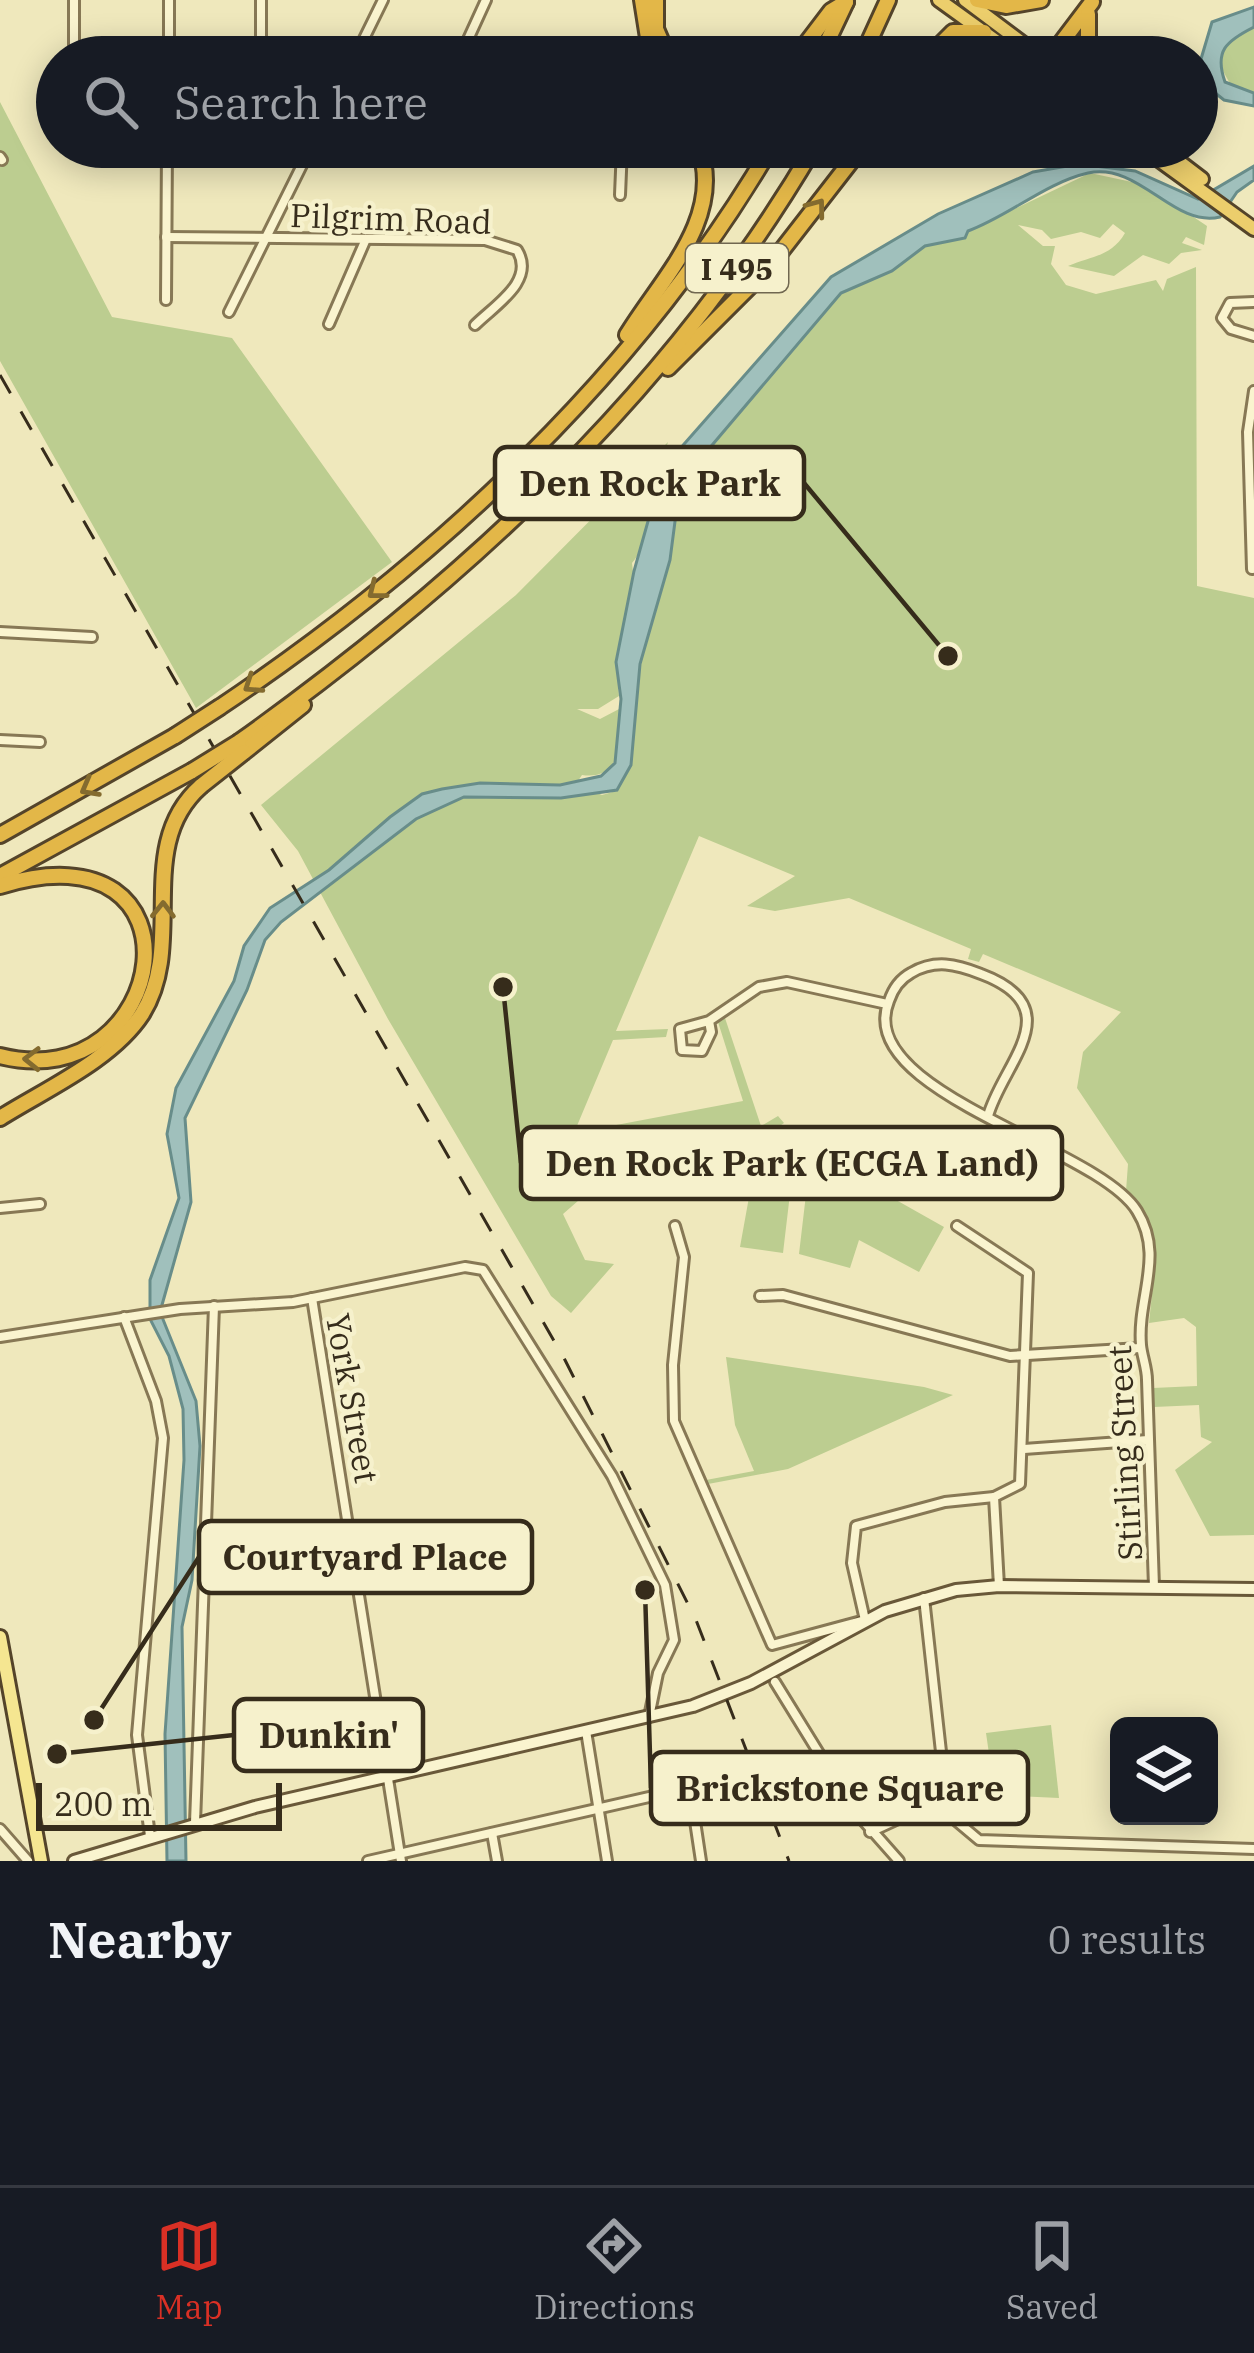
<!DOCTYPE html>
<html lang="en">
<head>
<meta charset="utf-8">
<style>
	:root { --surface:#171b24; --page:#242831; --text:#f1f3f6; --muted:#9ea1a6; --line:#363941; --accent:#d93025 }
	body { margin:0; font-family:"IBM Plex Serif",serif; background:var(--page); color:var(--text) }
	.controls { position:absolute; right:36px; bottom:36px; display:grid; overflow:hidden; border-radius:18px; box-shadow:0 6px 30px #0003 }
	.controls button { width:108px; height:108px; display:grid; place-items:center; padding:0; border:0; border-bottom:3px solid var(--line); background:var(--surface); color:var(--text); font:60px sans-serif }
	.scale { position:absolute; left:36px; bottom:30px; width:246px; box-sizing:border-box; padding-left:12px; border:6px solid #362c1b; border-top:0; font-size:33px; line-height:42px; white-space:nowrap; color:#362c1b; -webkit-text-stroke:9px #f6f1cc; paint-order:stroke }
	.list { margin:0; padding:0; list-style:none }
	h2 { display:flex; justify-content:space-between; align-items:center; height:156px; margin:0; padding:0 48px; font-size:51px }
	h2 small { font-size:39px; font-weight:400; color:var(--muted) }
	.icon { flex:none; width:66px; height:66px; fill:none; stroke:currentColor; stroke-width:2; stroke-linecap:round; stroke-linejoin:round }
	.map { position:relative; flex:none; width:1254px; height:1861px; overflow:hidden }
	.search { position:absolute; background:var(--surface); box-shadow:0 6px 30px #0003; left:36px; right:36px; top:36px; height:132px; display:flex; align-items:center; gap:30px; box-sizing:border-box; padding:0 42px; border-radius:66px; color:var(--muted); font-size:45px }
	.sheet { height:324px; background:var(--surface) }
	nav { display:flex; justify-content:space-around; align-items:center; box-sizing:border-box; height:168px; border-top:3px solid var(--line); background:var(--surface); font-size:33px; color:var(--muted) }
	nav a { display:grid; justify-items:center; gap:6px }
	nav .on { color:var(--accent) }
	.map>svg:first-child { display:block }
	.green { fill:#bccd90 }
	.water { fill:#a0c0bc; stroke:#688d8a; stroke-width:3 }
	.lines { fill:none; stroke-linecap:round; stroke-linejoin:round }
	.minor-casing { stroke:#877855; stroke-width:14 }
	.secondary-casing { stroke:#695839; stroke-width:16 }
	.primary-casing { stroke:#54442a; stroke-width:18 }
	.trunk-casing { stroke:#54442a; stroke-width:18 }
	.motorway-casing { stroke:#54442a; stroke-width:20 }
	.minor { stroke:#faf4cf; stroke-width:8 }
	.secondary { stroke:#faf4cf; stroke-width:10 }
	.primary { stroke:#f5e691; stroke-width:12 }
	.trunk { stroke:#ecce6c; stroke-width:12 }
	.motorway { stroke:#e3b748; stroke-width:14 }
	.rail { stroke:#362c1b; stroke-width:3; stroke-dasharray:21 21; stroke-linecap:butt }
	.motorway-bridge-casing { stroke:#54442a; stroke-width:20; stroke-linecap:butt }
	.motorway-bridge { stroke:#e3b748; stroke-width:14 }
	.oneway { stroke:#846b2f }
	.labels { text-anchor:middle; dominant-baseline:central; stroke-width:9; stroke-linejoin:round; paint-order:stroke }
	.shield { fill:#f6f1cc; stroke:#706750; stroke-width:3 }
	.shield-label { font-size:30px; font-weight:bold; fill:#362c1b }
	.street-label { font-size:33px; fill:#362c1b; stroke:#f6f1cc }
	.leader { fill:none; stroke:#362c1b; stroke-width:4.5 }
	.callout-dot { fill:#362c1b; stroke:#f6f1cc; stroke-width:4.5 }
	.callout { fill:#f6f1cc; stroke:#362c1b; stroke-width:4.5 }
	.callout-label { font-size:36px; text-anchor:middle; font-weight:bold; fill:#362c1b }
</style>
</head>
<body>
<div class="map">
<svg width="1254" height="1861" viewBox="0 0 1254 1861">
	<rect width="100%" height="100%" fill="#efe8bc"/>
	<g class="green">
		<polygon points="1254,27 1254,93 1233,89 1218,62 1224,46"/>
		<polygon points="0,102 112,317 232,338 392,562 196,708 0,361"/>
		<path d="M1090,173L1146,185L1207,226L1204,245L1186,237L1182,243L1202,250L1181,253L1169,264L1143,255L1114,276L1068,266C1091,256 1111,257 1125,233L1113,224L1100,238L1081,232L1051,239L1042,230L1018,225L1043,246H1055L1051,264L1066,285L1096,294L1156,280L1163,291L1167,279L1196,267L1197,586L1254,598V1535L1210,1536L1175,1470L1212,1442L1201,1437L1199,1405L1154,1407L1153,1388L1197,1386L1196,1327L1184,1318L1149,1323L1156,1255L1150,1225L1126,1191L1128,1164L1077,1088L1083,1052L1121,1012L983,954L979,962L968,959L971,949L849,898L775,911L747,906L795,876L699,836L616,1031L668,1029L666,1037L613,1040L574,1133L743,1101L718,1022L724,1015L761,1126L778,1116L784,1123L774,1130L796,1143L783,1253L740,1247L753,1175L722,1160L707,1192L672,1174L618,1166L563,1214L585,1260L614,1264L571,1313L551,1296L388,1019L298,851L261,805L516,595L668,442C663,459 656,472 652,487C645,514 650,543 632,563C639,605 614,651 619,696L598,709H577L600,719L621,708C624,740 620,781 582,775L576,784L602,795L616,791L632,763L637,675L670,560L679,485L838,295L889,273L925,246L964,239L968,231Z"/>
		<polygon points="811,1152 944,1227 919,1272 859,1240 850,1268 799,1254"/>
		<polygon points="726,1357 924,1387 953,1395 788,1469 708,1484 706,1480 754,1471 735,1425"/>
		<polygon points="1051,1725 1059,1798 995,1795 986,1733"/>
	</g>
	<g class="water">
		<path d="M1254,7V27C1226,41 1214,51 1225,82L1254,93V106L1224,100L1214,92L1201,59L1212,22Z"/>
		<path d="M1079,164L1135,171L1198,199L1254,166V180L1237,192L1220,217C1173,228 1140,162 1088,173C1045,183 1009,216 968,231L965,238L925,246L892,271L841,293L680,483L670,560L640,664L631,765L617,790L561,798L464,797L416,819L281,922L265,940L247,990L185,1118L191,1202L160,1312L196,1401L200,1446L192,1580L182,1627L186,1861H167L165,1734L184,1460L183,1409L169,1356L150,1319V1280L179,1198L167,1134L176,1088L234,981L244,946L270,908L329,870L390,817L422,794L442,789L480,783L560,785L601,776L615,763L621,699L616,662L634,571L663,468L831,277L938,214L1033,172Z"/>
	</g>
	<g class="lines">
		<g class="minor-casing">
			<g id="minor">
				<polyline points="463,51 593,51"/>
				<polyline points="74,57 74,0"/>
				<polyline points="169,57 169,0"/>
				<polyline points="261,57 261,0"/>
				<polyline points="355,57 383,0"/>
				<polyline points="460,57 486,0"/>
				<polyline points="598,147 626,147"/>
				<polyline points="0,157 2,160"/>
				<polyline points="620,195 622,147"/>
				<path d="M166,237L485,240L517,250C536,281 495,305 475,325"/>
				<polyline points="166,300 167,147"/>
				<polyline points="1254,302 1230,303 1222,318 1231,329 1254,336"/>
				<polyline points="229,312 311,147"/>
				<polyline points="329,324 366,239"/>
				<polyline points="1252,569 1248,432 1254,391"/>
				<polyline points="0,632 92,637"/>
				<polyline points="0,740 40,742"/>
				<polyline points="709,1021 711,1032 702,1051 682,1050 680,1029 709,1021 759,987 787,982 887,1004"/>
				<path d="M988,1116C1002,1064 1072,1008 981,974C956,964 935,959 911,973C900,979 893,989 889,1001C852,1092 1097,1146 1137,1211C1165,1256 1137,1297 1141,1345C1142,1356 1147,1368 1147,1380L1154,1587"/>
				<polyline points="0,1208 40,1204"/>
				<polyline points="675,1226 684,1257 673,1365 674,1421 772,1645 865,1620 852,1563 856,1526 945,1502 994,1497"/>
				<polyline points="957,1226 1028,1273 1020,1484 994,1497 999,1586"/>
				<polyline points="760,1296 783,1295 1010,1356 1140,1348"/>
				<polyline points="312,1298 401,1861"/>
				<polyline points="124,1317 156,1401 163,1438 137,1735 150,1836"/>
				<polyline points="0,1337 180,1309 293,1302 465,1267 483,1270 612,1476 665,1585 674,1640 658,1673 649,1717"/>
				<polyline points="1024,1449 1148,1440"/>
				<polyline points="924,1598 946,1797 954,1819 979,1840 1254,1849"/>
				<polyline points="775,1682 854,1810 899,1861"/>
				<polyline points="586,1731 607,1861"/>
				<polyline points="690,1788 701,1861"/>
				<polyline points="195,1823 214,1306"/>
				<polyline points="0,1829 28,1861"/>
				<polyline points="870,1832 946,1797"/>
				<polyline points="492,1833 497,1861"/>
				<polyline points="368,1861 728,1779"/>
			</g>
		</g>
		<g class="secondary-casing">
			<polyline id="secondary" points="74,1861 255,1807 693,1706 751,1683 885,1611 956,1590 999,1586 1254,1589"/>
		</g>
		<g class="primary-casing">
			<polyline id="primary" points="0,1637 41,1861"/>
		</g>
		<g class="trunk-casing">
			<g id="trunk">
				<polyline points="939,0 1018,57"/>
				<polyline points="965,0 1041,57"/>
				<polyline points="1141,147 1254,229"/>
				<polyline points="1160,147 1202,179"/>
			</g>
		</g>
		<g class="motorway-casing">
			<g id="motorway">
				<polyline points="642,0 651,57"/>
				<polyline points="656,0 656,29 668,57"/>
				<polyline points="977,0 1006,6 1041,0"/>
				<polyline points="796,57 831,11 846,2"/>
				<polyline points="820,57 846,2"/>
				<polyline points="862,57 888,0"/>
				<polyline points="928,57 953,32 984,32"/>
				<polyline points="1039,57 1058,47 1092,2"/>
				<polyline points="1088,57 1088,14"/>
				<path d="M627,335C661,279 725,218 699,147"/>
				<polyline points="668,368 768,268 862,147"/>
				<path d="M220,707C436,562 639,373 771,147"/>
				<path d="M239,742C466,580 672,390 814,147"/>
				<polyline points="244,752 303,705"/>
				<polyline points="0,835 175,736"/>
				<polyline points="0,876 192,771"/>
				<path d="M0,886C214,820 171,1099 0,1056"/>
				<path d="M0,1118C46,1089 112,1060 142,1014C187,943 133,846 201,786"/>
			</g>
		</g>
		<use href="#minor" class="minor"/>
		<use href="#secondary" class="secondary"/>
		<use href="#primary" class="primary"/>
		<use href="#trunk" class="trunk"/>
		<use href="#motorway" class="motorway"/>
		<polyline class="rail" points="0,375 565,1360 696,1620 789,1861"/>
		<g class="motorway-bridge-casing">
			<g id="motorway-bridge">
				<polyline points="175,736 220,707"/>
				<polyline points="192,771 239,742"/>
				<polyline points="201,786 244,752"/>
			</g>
		</g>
		<use href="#motorway-bridge" class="motorway-bridge"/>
	</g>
	<defs><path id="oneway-chevron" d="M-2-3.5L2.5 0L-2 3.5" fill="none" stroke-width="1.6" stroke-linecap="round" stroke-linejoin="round" transform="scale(3)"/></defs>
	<g class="oneway">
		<use href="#oneway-chevron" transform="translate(817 207) rotate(-53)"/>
		<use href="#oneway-chevron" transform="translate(376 591) rotate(142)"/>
		<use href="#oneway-chevron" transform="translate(252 685) rotate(146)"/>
		<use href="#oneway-chevron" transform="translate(89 788) rotate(151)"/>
		<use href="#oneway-chevron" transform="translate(163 910) rotate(-89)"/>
		<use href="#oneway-chevron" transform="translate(32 1059) rotate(-179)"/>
	</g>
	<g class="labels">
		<rect class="shield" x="686" y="244" width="102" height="48" rx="9"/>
		<g class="shield-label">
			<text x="737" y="268">I 495</text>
		</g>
		<g class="street-label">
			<text transform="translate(391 218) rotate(2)">Pilgrim Road</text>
			<text transform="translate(353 1398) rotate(80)">York Street</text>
			<text transform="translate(1124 1453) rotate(-93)">Stirling Street</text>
		</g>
	</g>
	<path class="leader" d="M948 656L804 483M503 987L521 1163M94 1720L199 1557M57 1754L234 1735M645 1590L651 1788"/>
	<g class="callout-dot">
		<circle cx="948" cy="656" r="12"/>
		<circle cx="503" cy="987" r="12"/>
		<circle cx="94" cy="1720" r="12"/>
		<circle cx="57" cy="1754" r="12"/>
		<circle cx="645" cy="1590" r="12"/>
	</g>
	<g class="callout">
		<rect x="495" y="447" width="309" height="72" rx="12"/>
		<rect x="521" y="1127" width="541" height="72" rx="12"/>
		<rect x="199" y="1521" width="333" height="72" rx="12"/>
		<rect x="234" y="1699" width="189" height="72" rx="12"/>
		<rect x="651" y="1752" width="377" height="72" rx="12"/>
	</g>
	<g class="callout-label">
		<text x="650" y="496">Den Rock Park</text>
		<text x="792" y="1176">Den Rock Park (ECGA Land)</text>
		<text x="365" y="1570">Courtyard Place</text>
		<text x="329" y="1748">Dunkin'</text>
		<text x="840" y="1801">Brickstone Square</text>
	</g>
</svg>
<div class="controls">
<button><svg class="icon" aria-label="layers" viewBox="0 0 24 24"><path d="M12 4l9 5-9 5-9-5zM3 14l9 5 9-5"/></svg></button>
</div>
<div class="scale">200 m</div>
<div class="search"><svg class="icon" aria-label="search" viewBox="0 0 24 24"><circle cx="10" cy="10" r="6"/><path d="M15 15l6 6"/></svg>Search here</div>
</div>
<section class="sheet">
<h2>Nearby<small>0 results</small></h2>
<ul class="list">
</ul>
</section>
<nav>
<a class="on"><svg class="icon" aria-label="map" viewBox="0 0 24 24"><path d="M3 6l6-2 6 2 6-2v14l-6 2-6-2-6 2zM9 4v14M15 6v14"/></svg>Map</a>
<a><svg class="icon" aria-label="directions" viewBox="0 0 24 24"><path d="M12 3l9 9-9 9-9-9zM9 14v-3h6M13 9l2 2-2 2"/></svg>Directions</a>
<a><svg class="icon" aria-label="saved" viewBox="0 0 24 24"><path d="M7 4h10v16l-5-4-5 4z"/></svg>Saved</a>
</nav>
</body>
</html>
